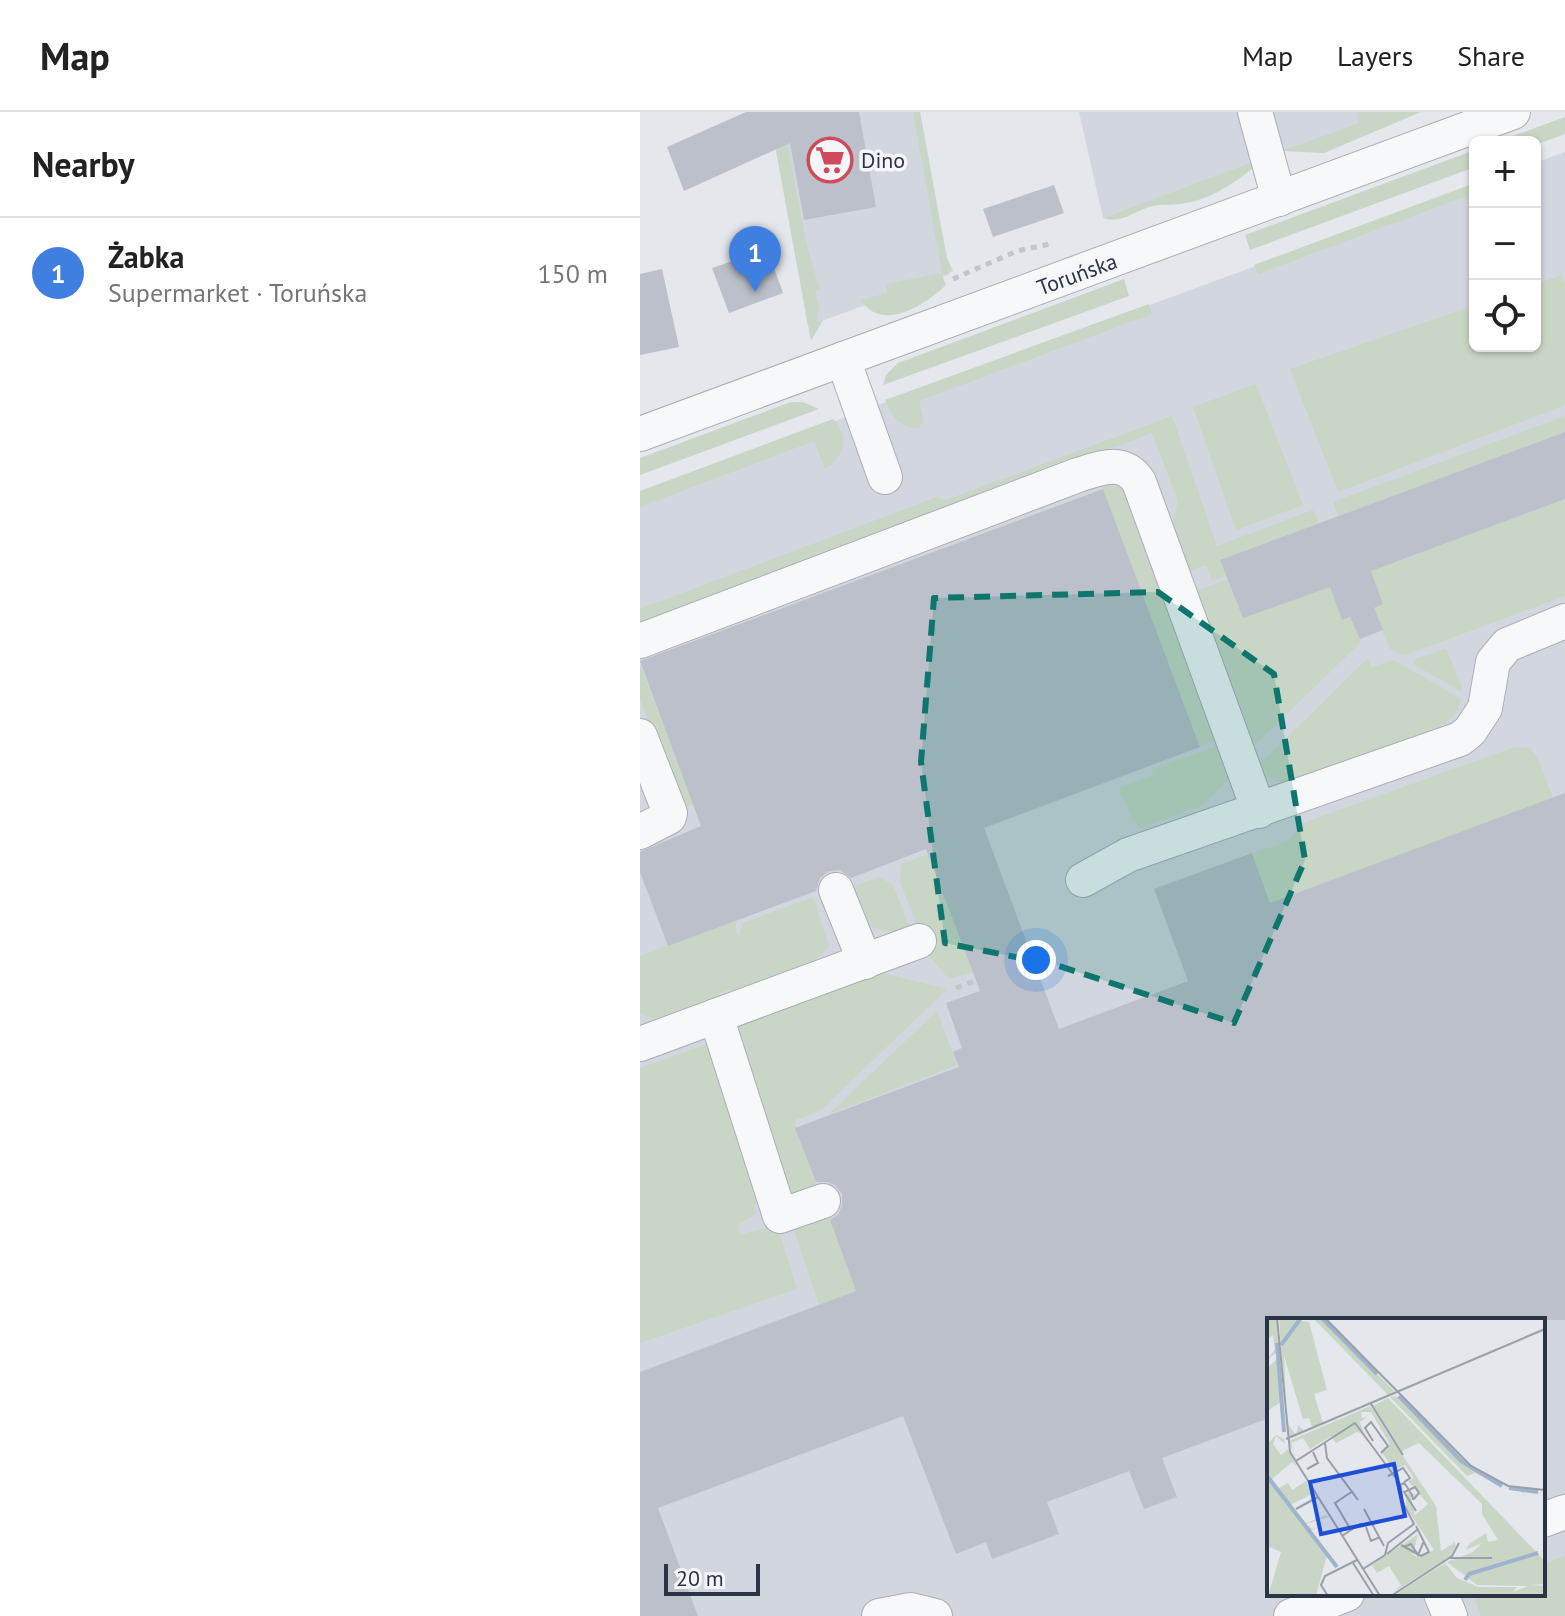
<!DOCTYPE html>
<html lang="en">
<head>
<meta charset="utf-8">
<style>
	:root { --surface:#fff; --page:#f2f2f2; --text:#222; --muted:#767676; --line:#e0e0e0; --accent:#b45309 }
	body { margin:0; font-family:"PT Sans",sans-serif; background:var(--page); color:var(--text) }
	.controls { position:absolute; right:24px; top:24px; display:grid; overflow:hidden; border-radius:12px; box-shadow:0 2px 6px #0004 }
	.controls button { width:72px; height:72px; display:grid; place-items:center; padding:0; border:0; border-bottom:2px solid var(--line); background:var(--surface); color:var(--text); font:40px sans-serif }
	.scale { position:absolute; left:24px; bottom:20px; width:96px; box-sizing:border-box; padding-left:8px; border:4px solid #2b3445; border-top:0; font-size:22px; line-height:28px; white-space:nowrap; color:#2b3445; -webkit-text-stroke:6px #f4f6f9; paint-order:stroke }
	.you { position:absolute; left:396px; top:848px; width:28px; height:28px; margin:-20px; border:6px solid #fff; border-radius:50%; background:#1a73e8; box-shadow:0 0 0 12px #1a73e833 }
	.badge { display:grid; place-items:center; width:52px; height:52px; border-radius:50%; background:var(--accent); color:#fff; font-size:26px; font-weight:700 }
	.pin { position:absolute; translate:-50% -66px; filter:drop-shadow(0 2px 4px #0008) }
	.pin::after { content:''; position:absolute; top:42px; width:28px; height:24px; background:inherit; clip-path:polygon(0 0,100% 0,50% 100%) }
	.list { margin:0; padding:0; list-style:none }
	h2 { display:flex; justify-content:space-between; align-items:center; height:104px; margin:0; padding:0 32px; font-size:34px }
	h2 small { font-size:26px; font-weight:400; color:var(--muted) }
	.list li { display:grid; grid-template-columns:52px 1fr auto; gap:24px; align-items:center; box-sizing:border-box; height:112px; padding:0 32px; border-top:2px solid var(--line) }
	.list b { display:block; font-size:30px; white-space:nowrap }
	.list p { margin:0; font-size:26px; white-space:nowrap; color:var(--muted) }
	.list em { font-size:26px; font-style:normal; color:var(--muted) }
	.icon { flex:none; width:44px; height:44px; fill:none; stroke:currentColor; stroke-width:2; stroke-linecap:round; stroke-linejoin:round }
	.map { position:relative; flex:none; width:925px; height:1504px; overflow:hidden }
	header { display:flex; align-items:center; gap:48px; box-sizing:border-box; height:112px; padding:0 40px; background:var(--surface); border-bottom:2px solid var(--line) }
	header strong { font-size:38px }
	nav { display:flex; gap:44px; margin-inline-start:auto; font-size:28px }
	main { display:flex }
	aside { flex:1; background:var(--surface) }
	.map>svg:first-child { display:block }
	.built { fill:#d2d6de; fill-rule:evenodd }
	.green { fill:#c9d6c5 }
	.building { fill:#bbc0ca }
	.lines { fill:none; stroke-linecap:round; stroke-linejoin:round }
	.minor-casing { stroke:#a9aeb7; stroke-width:36 }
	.path { stroke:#c2c5cb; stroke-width:5; stroke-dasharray:6 6; stroke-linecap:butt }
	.minor { stroke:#f7f8fa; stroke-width:34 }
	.marked { fill:#0f766e; fill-opacity:0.2; stroke:#0f766e; stroke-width:6; stroke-dasharray:16 10; stroke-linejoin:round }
	.labels { text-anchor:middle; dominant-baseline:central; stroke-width:7; stroke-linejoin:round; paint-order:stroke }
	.poi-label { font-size:22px; fill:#2b3445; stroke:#f4f6f9; text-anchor:start }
	.street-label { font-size:22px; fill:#2b3445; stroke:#f4f6f9 }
	.inset-river { fill:none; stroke:#9fb4cc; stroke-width:4 }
	.inset-road { fill:none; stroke:#9a9fa9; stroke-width:2 }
	.view { fill:#1d4ed8; fill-opacity:0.15; stroke:#1d4ed8; stroke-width:4 }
	.inset-edge { fill:none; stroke:#2b3445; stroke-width:4 }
</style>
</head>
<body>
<header>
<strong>Map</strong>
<nav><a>Map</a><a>Layers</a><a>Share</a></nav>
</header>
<main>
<aside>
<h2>Nearby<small></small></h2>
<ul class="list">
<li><span class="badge" style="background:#3f7fe0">1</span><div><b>Żabka</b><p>Supermarket · Toruńska</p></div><em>150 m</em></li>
</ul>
</aside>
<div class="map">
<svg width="925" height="1504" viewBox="0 0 925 1504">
	<rect width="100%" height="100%" fill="#e4e7ec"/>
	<g class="built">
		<polygon points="129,0 280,0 310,162 168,214"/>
		<polygon points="439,0 717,0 720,11 463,106"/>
		<path d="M925,40V1504H0V381L835,73V234H895V51ZM629,1208H903V1482H629Z"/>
	</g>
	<g class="green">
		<polygon points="129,0 142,0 166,131 180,178 175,180 179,193 176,210 183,208 171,229"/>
		<path d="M273,0H280L306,144L313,159L302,163L306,173C285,193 242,221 221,188L247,181L246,172L302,161Z"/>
		<polygon points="717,0 781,0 684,41 642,39 719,11"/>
		<polygon points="925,5 925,22 895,33 895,30 857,30"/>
		<polygon points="835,38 835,55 610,138 605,123"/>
		<path d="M618,48L617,53C595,70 574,86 546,91C534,94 522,91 509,95C493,100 481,112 463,106Z"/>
		<polygon points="835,71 835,81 618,162 614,153"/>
		<polygon points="922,163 925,172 925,293 698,380 650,257 835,193 835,234 895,234 895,172"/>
		<polygon points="484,167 489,184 243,273 246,263 258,251"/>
		<path d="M509,192L512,202L279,289L284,309L278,316C259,316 252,304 245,288Z"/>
		<polygon points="616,272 663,393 596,418 553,295"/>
		<polygon points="151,290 163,290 179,297 0,363 0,346"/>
		<polygon points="532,304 577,434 673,398 679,411 582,447 587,463 572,469 566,453 546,461 532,414 538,389 512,321 0,513 0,497 297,385 306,388"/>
		<polygon points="925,304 925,320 698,404 693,390"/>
		<path d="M193,307C210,325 205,344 185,357L174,329L0,395V379Z"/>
		<polygon points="461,371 479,375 486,380 579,627 560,635 461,374 0,547 0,543"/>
		<polygon points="925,387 925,484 765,543 750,537 734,496 743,491 734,467 726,461"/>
		<polygon points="589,467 603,506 697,472 693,483 702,507 710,505 721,530 611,637 553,480"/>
		<polygon points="806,536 821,573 822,580 773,552 775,547"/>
		<path d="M727,547L732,555L754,548L821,587L818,598L805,612L646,672C634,670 625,665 618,654Z"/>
		<polygon points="0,553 53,692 40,697 0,587"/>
		<polygon points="581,632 591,665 561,694 501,716 493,709 479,676 513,663 512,658"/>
		<polygon points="875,635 890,636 897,645 913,686 630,791 612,741 647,730 663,711"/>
		<polygon points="288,742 333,860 309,867 289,844 260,770 262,752"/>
		<polygon points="239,765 253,773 269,814 251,821 229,814 209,776"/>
		<polygon points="173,785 189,834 174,850 93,880 91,877 80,881 81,884 15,908 0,901 0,844 97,808 95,815 97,823 99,823 103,811"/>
		<polygon points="242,861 307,877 180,999 155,1008 156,1017 180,1083 146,1094 94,935 96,915"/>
		<polygon points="297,899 317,953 189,1002"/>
		<polygon points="74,930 128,1087 114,1092 117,1101 98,1113 98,1119 102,1122 137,1113 157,1177 0,1231 0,956"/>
		<polygon points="185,1096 216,1179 179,1193 151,1108"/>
		<polygon points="925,1444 925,1504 841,1504 833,1482 903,1482 903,1452"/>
	</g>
	<g class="building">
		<polygon points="106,0 219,0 236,95 164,108 150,31 44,79 27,35"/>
		<polygon points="414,73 424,101 353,125 343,97"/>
		<polygon points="121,120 143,181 89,201 72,156 96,148 90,131"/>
		<polygon points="22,157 39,235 0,243 0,162"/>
		<polygon points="925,320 925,387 731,459 743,492 734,496 743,518 720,527 710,505 702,508 690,475 603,506 580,448"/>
		<polygon points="463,377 560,635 344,716 419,917 548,869 514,777 612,741 630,791 925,681 925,1208 629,1208 629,1306 522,1346 537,1385 504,1397 489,1359 407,1390 419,1422 352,1447 346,1430 316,1442 263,1304 18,1396 58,1504 0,1504 0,1260 216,1179 190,1108 198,1103 202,1093 202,1082 195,1073 187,1070 176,1070 155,1016 319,955 313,940 322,936 306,891 340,879 286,737 211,766 200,758 189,759 180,766 176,779 28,834 0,760 0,740 61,714 0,549"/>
	</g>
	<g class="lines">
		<g class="minor-casing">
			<g id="minor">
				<polyline points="615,0 639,87"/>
				<polyline points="203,247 245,365"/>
				<polyline points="0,322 873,0"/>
				<path d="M0,529L438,363C461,356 484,346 499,370L619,699"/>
				<polyline points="0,624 30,701 29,705 0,720"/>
				<polyline points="443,768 488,743 820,627 830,619 845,596 853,550 867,533 925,509"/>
				<polyline points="196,778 225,850"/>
				<polyline points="76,904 140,1104 183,1089"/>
				<polyline points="0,932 279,829"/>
				<polyline points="903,1408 925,1400"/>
				<polyline points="801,1482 810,1504"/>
				<polyline points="239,1504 271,1498 295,1504"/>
				<polyline points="651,1504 707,1482"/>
			</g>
		</g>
		<g class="path">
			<polyline points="313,167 377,139 414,131"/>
			<polyline points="393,846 410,840"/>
			<polyline points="316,876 335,869"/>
		</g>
		<use href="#minor" class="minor"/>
	</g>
	<path class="marked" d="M518,480L634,562L665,748L594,911L416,853L305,831L281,650L294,486Z"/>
	<defs>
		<g id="supermarket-ring" transform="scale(2.3)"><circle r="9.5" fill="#f4f6f9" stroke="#d1495b" stroke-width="1.5"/><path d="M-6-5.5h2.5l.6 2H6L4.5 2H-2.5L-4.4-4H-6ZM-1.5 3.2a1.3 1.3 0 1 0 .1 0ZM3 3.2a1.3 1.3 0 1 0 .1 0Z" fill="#d1495b"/></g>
	</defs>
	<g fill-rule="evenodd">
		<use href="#supermarket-ring" x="190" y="48"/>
	</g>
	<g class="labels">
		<g class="poi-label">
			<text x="221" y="48">Dino</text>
		</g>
		<g class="street-label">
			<text transform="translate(437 162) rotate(-20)">Toruńska</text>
		</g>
	</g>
	<g transform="translate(627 1206)">
		<rect width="278" height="278" fill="#e4e7ec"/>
		<path d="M0,0H10L17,116L14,84L0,93V50L11,40L10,34L0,42L8,31L6,17L0,22ZM12,0L42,4L60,72L47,76L56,105L67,100L24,119L20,115ZM17,38L36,101L42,100L45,109L37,113L31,107L29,117L20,105ZM46,0H56L127,73L122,78ZM133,78L212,155L238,170L278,175L256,174L259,179L255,174L236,169L208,155L200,158L123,79ZM121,80L278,243V266L264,267L278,268V278H126L178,245L190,260L211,269H250L246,274L261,268L210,267L180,244L206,234L215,225L199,232L201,227L219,215L221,224L231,222L215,196V186L152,125L135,133L106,88ZM103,88L169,188L174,233L187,225L185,219L189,228L182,239L127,274L134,267L122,248L110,255L105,247L151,216L146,237L153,240L167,232L139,189V175L152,177L144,180L148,197L161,186L141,163L147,160L138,147L127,152L114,133L123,126L104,94H94L95,100L100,99L93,104L97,116L90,114L69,125L64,118L43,131L36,120L24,125L29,140L22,123ZM9,117L17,121L18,126L9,118L6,126L14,137L21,131L30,149L25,144L4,162L10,171L21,165L25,172L39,163L48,180L45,176L23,187L37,206L59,197L62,199L39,206L46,211L64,204L43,213L71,249L60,237L49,278H1L14,234L0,228V126Z" fill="#c9d6c5" fill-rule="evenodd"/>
		<path class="inset-river" d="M55,0L110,56M10,25L17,114M14,27L34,0M132,78L194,143L235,168M0,158L70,249M242,170L271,174M198,262L202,256L271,235"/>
		<path class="inset-road" d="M10,0L23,134L113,278M58,0L204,148L241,168L278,172M104,86L136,137M19,121L278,11M106,123L98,110L104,104L121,128L114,135M58,125L60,140L91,182M29,143L88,105L134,167L135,183L147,206L121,225L118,237L96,251M40,151L51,145L46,134M121,158L136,150L143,160L136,165M134,166H138L142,172L143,174L145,177L146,181H147L152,175L148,169L142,172L137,174L149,193M29,191L51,179M97,191L117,228M99,209L104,223L113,219M84,212L68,185L86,173M75,218L93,206H106M134,227L154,238L162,234L149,208M137,229L144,226L151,237L157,223M120,236L150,212M182,240H225M86,245L107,278M61,278L54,267L58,258L90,242M124,278L185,238L192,225"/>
		<path class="view" d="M127,146L138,198L54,216L43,164Z"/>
		<rect width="278" height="278" class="inset-edge"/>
	</g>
</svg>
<div class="controls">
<button>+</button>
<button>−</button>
<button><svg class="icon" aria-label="locate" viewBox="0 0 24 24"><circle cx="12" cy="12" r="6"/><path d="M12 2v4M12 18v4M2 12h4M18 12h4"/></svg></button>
</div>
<div class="scale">20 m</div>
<div class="you"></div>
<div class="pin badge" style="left:115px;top:180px;background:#3f7fe0">1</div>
</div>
</main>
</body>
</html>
